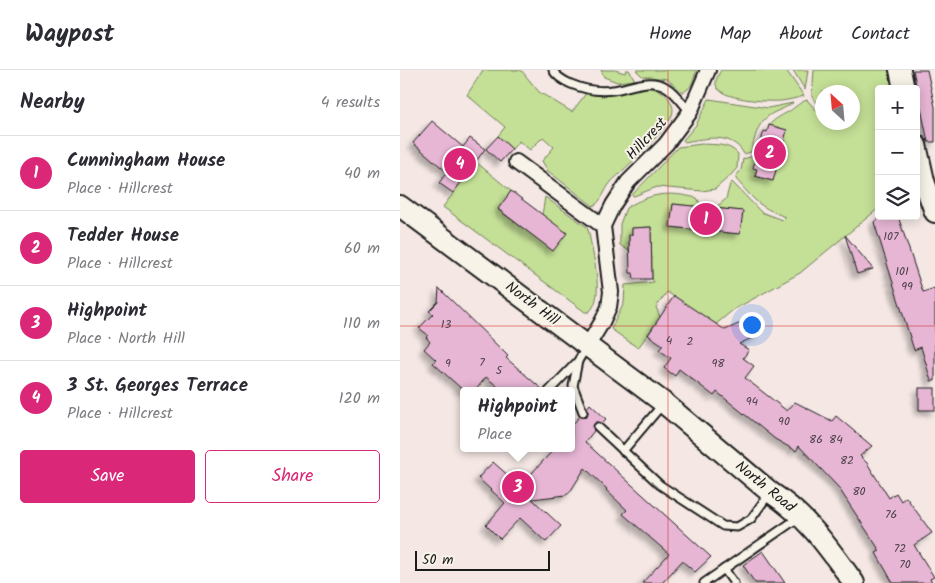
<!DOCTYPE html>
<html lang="en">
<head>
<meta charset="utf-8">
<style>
	:root { --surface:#fff; --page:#f7f7f7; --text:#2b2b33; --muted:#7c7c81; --line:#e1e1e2; --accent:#db2777 }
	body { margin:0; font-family:Kalam,sans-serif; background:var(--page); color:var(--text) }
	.controls { position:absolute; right:15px; top:15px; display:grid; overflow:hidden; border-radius:5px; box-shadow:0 2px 12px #0003 }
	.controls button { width:45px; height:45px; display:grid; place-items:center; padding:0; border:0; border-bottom:1px solid var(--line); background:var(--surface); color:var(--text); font:25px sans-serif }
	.compass { position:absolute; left:415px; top:15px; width:45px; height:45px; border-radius:50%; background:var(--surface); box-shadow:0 2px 12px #0003; rotate:334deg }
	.scale { position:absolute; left:15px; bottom:12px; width:135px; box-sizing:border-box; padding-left:5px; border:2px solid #1c1c1c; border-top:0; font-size:14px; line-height:18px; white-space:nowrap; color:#1c1c1c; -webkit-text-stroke:4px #f7f3e8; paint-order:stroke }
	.you { position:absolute; left:351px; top:254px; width:18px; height:18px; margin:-12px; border:4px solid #fff; border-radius:50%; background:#1a73e8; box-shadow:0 0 0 8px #1a73e833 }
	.badge { display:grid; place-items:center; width:32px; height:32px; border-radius:50%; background:var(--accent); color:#fff; font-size:16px; font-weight:700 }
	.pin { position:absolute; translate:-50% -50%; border:2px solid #fff; box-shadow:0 1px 5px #0006 }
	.popup { position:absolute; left:60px; top:317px; width:115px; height:65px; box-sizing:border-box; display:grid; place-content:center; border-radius:5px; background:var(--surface); filter:drop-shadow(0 1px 4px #0005); font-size:16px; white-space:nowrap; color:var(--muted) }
	.popup b { font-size:19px; color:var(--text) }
	.popup::after { content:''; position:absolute; left:50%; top:100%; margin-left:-10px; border:10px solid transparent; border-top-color:var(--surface) }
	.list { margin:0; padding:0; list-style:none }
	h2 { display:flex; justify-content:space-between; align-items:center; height:65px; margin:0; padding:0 20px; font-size:21px }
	h2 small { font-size:16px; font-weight:400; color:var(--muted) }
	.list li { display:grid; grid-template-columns:32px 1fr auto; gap:15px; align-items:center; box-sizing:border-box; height:75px; padding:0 20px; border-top:1px solid var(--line) }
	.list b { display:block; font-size:19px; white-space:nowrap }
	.list p { margin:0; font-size:16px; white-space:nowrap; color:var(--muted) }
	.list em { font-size:16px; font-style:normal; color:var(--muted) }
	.actions { display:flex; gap:10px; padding:15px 20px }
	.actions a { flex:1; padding:11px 0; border:1px solid var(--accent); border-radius:5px; text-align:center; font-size:18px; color:var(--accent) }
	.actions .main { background:var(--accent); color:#fff }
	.icon { flex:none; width:28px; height:28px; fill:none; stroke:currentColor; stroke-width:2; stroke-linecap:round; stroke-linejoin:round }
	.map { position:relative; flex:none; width:535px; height:513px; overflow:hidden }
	header { display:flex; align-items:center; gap:30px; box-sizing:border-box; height:70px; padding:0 25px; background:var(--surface); border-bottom:1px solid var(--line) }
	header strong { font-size:24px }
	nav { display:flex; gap:28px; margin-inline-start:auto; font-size:18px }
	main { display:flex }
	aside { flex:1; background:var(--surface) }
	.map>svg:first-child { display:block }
	.green { fill:#c4df96; stroke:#707e59; fill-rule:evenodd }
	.building { fill:#e7b6d5; stroke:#1c1c1c; filter:url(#shadow) }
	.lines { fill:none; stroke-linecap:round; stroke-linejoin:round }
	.service-casing { stroke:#1c1c1c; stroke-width:11 }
	.minor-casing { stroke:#1c1c1c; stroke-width:18 }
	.secondary-casing { stroke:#1c1c1c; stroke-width:24 }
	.service { stroke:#f7f3e8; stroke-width:7 }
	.minor { stroke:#f7f3e8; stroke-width:14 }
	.secondary { stroke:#f7f3e8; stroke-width:20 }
	.grid { fill:none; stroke:#d62828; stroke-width:1; stroke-opacity:0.55 }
	.labels { text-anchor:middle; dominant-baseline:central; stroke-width:4; stroke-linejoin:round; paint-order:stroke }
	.number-label { font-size:12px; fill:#4f424a }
	.street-label { font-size:15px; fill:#1c1c1c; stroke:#f7f3e8 }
</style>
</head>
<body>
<header>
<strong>Waypost</strong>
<nav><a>Home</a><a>Map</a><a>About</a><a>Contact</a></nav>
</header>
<main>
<aside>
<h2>Nearby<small>4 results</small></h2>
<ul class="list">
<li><span class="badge">1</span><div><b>Cunningham House</b><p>Place · Hillcrest</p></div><em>40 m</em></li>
<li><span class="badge">2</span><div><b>Tedder House</b><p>Place · Hillcrest</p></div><em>60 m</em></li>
<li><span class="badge">3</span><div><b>Highpoint</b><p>Place · North Hill</p></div><em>110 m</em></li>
<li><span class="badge">4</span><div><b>3 St. Georges Terrace</b><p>Place · Hillcrest</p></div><em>120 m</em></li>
</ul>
<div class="actions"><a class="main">Save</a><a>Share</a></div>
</aside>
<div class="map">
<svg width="535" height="513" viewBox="0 0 535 513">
	<defs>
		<filter id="shadow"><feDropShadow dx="-4.5" dy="4.5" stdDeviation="2.5" flood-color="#0004"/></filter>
	</defs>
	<rect width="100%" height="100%" fill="#f4e7e4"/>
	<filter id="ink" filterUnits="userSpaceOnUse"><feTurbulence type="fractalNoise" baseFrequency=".02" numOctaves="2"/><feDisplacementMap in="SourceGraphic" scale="10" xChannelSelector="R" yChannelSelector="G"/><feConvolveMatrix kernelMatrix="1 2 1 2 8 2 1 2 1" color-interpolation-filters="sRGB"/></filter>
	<g filter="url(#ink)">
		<g class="green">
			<path d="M83,0H121L139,22L172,42L187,22C194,23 202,25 210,24C227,23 241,13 258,20C267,24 276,35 272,45C268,59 224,99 211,112C204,120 202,132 193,136L148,101L142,91L154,77L143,67L130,80L119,71L112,79L98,66L105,57L67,25Z"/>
			<polygon points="201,0 215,0 225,3 226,0 229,0 235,10 217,12 204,7"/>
			<path d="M236,0H297C293,9 292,20 282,22L267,9L242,6Z"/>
			<path d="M321,0H386L404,26C397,28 389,30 381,31C368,32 319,30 316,15C315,10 319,4 321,0Z"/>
			<polygon points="393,0 408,0 405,20"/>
			<path d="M414,0H495L499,19H479V138L400,203L333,240L315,255L267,222L256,237L260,247L238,278L211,259L224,233L225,215L254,212L252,209L251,157L232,158V165L229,166V181L220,175V154L226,138C251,123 268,121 297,128L302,137L273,134L271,157L340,164L342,141L315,138L326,129L330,114L332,112L361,142L382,150L385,147C358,136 355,131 336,109V106L341,100L343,89L357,85L354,98L357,99L355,106L372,111L378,92H380L383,84L381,83L387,60L369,55C375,49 379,47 386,43C394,39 398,33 407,30L416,40L422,39L412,27ZM422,22H452V52H422Z"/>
			<path d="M309,29L368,38L393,33C387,37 382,39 375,42C357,51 356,64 351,82L344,84C332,62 306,68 285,72L283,70L296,55Z"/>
			<path d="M302,74C315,75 329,73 338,84L337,98L330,106L315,119L302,121L257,117L234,126L232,125L278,77Z"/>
			<path d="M76,92L111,121L98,140L153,180L142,145L145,127L187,157L189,163C192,183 206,227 189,242H185L43,137Z"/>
		</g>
		<g class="building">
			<polygon points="513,0 527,0 535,37 535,72 528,72"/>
			<polygon points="32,51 63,77 70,68 85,79 53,123 39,113 47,102 13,73"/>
			<polygon points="369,55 387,60 373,111 355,106 357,99 353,98 364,61 367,62"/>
			<polygon points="98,66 112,79 100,92 86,79"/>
			<polygon points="111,121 167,163 153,181 98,139"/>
			<polygon points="273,134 343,141 340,164 270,157"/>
			<polygon points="481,146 498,146 523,222 535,218 535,311 531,311 521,277 514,280 474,152"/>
			<polygon points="251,157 252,209 234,209 233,203 230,203 229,165 232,165 232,158"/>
			<polygon points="445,165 473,199 457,204"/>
			<polygon points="39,218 108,286 106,288 144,321 103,321 86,307 75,321 64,321 33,293 36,290 24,279 30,272 26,267 28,265 19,258 33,244 29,241 38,232"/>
			<polygon points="274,226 325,260 352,248 360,264 339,274 349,280 343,288 354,296 345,308 387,341 395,332 432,351 436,346 472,376 460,386 467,393 489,428 496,423 501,431 506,427 532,463 514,475 534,507 530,509 532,513 493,513 476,483 480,481 438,417 399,376 396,381 375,369 317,322 314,326 279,299 275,306 264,298 271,288 259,280 263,275 248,265"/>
			<rect x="519" y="318" width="16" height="22"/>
			<polygon points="190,334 206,349 202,353 197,352 194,354 193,358 194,361 185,372 311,487 295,502 282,491 262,513 242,513 269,484 223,444 227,440 206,420 207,419 185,398 170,422 166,425 132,429 161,456 146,472 120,448 100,469 86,455 105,433 78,408 93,392 120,416 155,378 172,378 172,355 180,346 183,347 187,346 188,342 187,338"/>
			<polygon points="363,481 385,513 355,513 343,495"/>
		</g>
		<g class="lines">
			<g class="service-casing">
				<g id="service">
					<path d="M153,0C156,6 164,11 171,14C183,19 199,22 213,20C229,18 249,7 266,17C275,22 283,34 290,42"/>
					<polyline points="178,291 173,316 183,342"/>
					<polyline points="149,321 178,291 186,278"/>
					<polyline points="198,357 260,415 323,456 337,457 351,449 369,424"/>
					<polyline points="223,381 262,335"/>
					<polyline points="324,499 334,513"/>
					<polyline points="304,513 398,448"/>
				</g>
			</g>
			<g class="minor-casing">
				<g id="minor">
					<polyline points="116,92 203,156"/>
					<polyline points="188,275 202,252 209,237 211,222 203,156 213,135 228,112 266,74 290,42 308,0"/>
				</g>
			</g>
			<g class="secondary-casing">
				<g id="secondary">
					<polyline points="500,0 504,19"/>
					<polyline points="516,75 524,111 535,142"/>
					<path d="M0,136L264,333L370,422C408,447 428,477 454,513"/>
				</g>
			</g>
			<use href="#service" class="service"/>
			<use href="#minor" class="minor"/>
			<use href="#secondary" class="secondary"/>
		</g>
	</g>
	<path class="grid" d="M268,0V513M0,256H535"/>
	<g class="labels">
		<g class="number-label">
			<text x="491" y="166">107</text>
			<text x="502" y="201">101</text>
			<text x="507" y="216">99</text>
			<text x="46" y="254">13</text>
			<text x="269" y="270">4</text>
			<text x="290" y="271">2</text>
			<text x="82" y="292">7</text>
			<text x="48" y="293">9</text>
			<text x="318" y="293">98</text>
			<text x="99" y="300">5</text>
			<text x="352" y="331">94</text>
			<text x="384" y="351">90</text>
			<text x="416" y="369">86</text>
			<text x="436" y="369">84</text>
			<text x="447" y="390">82</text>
			<text x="459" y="421">80</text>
			<text x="491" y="444">76</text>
			<text x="500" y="478">72</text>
			<text x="505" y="494">70</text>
		</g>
		<g class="street-label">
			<text transform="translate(247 69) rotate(-47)">Hillcrest</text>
			<text transform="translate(132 234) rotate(37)">North Hill</text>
			<text transform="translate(365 417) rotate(39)">North Road</text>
		</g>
	</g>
</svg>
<div class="controls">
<button>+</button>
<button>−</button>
<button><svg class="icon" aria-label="layers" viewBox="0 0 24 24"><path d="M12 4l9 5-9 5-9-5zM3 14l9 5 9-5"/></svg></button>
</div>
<svg class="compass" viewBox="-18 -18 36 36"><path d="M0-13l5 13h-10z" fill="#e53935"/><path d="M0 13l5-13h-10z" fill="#7c7c81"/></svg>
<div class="scale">50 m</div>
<div class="you"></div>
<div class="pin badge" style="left:306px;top:149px">1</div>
<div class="pin badge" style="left:370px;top:83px">2</div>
<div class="pin badge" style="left:118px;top:417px">3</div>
<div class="popup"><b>Highpoint</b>Place</div>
<div class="pin badge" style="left:60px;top:94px">4</div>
</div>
</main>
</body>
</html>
